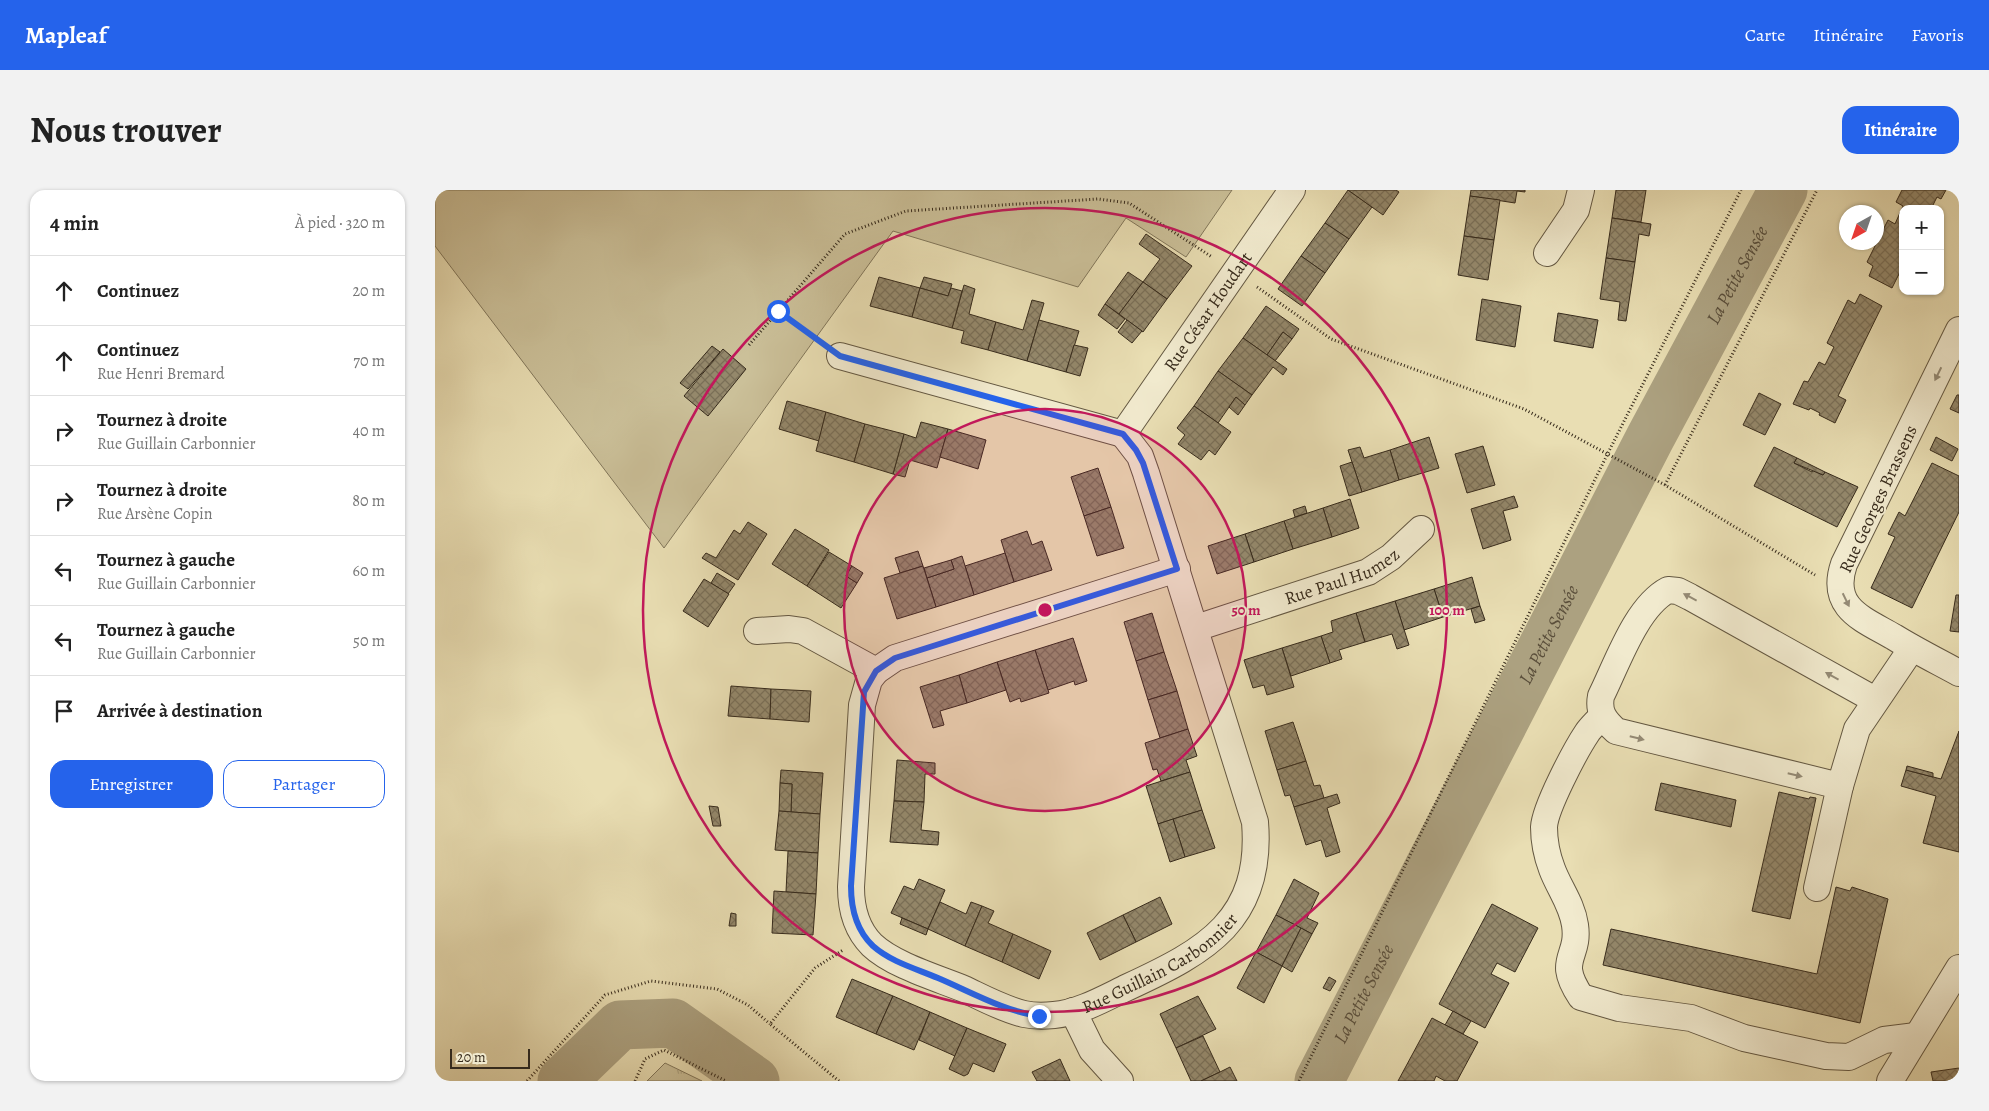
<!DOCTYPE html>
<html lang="fr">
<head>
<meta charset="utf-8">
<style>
	:root { --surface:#fff; --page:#f2f2f2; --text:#222; --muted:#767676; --line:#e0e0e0; --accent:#2563eb }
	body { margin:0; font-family:Alegreya,serif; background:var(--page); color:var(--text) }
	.controls { position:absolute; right:15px; top:15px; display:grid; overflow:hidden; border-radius:10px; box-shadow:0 1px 4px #0004 }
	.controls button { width:45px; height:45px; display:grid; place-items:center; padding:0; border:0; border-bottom:1px solid var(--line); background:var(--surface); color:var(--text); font:25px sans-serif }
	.compass { position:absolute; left:1404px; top:15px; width:45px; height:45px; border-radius:50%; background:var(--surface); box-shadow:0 1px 4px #0004; rotate:220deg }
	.scale { position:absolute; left:15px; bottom:12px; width:80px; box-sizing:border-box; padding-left:5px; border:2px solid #372b1c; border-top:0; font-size:14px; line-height:18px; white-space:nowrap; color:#372b1c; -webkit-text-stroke:4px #f1eace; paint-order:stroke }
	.stop { position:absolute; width:15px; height:15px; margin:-11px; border:4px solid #2563eb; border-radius:50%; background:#fff }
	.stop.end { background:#2563eb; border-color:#fff; box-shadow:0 1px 5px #0008 }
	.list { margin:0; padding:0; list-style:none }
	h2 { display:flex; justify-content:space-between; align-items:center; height:65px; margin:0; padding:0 20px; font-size:21px }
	h2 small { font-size:16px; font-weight:400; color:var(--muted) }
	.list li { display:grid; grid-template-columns:32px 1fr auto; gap:15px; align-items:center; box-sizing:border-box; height:70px; padding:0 20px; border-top:1px solid var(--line) }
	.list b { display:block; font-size:19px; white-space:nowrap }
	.list p { margin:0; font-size:16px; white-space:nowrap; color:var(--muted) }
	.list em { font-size:16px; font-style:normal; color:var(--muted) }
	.actions { display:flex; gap:10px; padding:15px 20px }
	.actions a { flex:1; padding:11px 0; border:1px solid var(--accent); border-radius:15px; text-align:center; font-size:18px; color:var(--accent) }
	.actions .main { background:var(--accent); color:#fff }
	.icon { flex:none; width:28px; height:28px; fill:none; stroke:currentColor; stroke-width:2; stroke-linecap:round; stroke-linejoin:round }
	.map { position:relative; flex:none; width:1524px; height:891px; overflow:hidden; border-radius:15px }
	header { display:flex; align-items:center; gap:30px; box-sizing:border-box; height:70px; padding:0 25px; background:var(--accent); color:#fff }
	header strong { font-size:24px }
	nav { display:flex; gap:28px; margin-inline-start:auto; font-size:18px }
	.intro { display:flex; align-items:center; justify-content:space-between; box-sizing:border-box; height:120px; padding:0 30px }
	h1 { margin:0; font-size:35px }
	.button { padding:12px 22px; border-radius:15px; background:var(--accent); color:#fff; font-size:18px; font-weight:700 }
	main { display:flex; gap:30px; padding:0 30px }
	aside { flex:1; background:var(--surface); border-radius:15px; box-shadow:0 1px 4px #0004 }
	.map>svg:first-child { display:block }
	.grass { fill:url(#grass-tufts); stroke:#81765a }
	.garden { fill:#cbc099; stroke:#81765a }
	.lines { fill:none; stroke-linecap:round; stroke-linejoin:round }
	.river { stroke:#aca180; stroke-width:49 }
	.building { fill:url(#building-cross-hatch); stroke:#372b1c }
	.minor-casing { stroke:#645842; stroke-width:28 }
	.path { stroke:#372b1c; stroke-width:3; stroke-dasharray:1 2.5; stroke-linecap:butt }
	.minor { stroke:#f1eace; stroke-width:26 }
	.oneway { fill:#948a75 }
	.route { stroke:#2563eb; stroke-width:6 }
	.ring { fill:none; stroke:#c2185b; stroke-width:2.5 }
	.labels { text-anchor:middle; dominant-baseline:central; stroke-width:4; stroke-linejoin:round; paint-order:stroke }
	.street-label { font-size:18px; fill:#372b1c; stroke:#f1eace }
	.water-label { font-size:19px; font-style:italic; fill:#5a4e3a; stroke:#f1eace }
	.centre { fill:#c2185b; stroke:#f1eace; stroke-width:2.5 }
	.ring-label { font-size:15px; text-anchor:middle; font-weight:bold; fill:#c2185b; stroke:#f1eace; stroke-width:4; stroke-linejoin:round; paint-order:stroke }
</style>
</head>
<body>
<header>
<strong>Mapleaf</strong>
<nav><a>Carte</a><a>Itinéraire</a><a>Favoris</a></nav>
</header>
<div class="intro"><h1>Nous trouver</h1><a class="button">Itinéraire</a></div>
<main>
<aside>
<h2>4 min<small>À pied · 320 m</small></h2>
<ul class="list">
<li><svg class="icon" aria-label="ahead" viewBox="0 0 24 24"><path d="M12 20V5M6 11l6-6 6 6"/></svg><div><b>Continuez</b></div><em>20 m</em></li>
<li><svg class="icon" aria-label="ahead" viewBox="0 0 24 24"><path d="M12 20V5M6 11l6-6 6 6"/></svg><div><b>Continuez</b><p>Rue Henri Bremard</p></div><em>70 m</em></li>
<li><svg class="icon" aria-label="right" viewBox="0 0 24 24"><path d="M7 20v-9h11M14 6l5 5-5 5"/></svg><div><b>Tournez à droite</b><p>Rue Guillain Carbonnier</p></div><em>40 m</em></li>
<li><svg class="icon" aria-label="right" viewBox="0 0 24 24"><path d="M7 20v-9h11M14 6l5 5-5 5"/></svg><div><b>Tournez à droite</b><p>Rue Arsène Copin</p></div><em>80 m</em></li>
<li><svg class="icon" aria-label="left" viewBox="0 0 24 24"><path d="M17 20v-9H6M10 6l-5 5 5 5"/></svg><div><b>Tournez à gauche</b><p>Rue Guillain Carbonnier</p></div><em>60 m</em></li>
<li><svg class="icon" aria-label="left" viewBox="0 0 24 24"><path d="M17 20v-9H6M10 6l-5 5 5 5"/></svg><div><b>Tournez à gauche</b><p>Rue Guillain Carbonnier</p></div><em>50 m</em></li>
<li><svg class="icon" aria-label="arrive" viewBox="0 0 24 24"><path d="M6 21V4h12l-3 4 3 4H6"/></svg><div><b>Arrivée à destination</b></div></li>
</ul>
<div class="actions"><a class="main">Enregistrer</a><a>Partager</a></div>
</aside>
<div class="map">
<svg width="1524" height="891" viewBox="0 0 1524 891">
	<defs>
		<pattern id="grass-tufts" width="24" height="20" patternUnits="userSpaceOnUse" patternTransform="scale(1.25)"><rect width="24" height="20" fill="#cbc099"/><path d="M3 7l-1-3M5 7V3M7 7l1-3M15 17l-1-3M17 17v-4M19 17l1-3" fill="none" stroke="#afa583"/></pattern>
		<pattern id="building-cross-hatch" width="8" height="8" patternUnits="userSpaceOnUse" patternTransform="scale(1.25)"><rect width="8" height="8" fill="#94886b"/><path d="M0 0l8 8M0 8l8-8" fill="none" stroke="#7a6f57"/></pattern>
	</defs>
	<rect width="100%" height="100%" fill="#e9deb3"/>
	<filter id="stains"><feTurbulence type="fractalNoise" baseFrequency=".004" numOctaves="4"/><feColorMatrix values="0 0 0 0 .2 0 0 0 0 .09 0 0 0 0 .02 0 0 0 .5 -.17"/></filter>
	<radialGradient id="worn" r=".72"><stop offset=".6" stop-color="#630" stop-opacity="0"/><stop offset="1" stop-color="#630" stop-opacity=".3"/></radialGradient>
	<polygon class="grass" points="230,873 267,891 212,891"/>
	<polygon class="garden" points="0,0 797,0 751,67 691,28 643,97 458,41 229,358 0,56"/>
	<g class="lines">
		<g class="river">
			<polyline points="127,891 185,835 238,833 320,891"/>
			<path id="s1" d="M884,891L1215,248L1348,0"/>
		</g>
	</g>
	<g class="building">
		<polygon points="913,0 937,17 914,49 890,33"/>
		<polygon points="913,0 961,0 964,2 948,25"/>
		<polygon points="1036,0 1090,0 1090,2 1082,1 1080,13 1035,6"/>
		<polygon points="1181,0 1211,0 1206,32 1177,28"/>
		<polygon points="1467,0 1511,0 1506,9 1502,7 1496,19 1468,19 1468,76 1457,98 1434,86 1438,76 1432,72 1453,30 1460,34 1468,16 1461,12"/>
		<polygon points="1035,6 1065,10 1059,50 1029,46"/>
		<polygon points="1177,28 1216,34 1214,46 1204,44 1200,72 1171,68"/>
		<polygon points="890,33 914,49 890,83 866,66"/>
		<polygon points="711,44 757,76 732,109 708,92 725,69 704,54"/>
		<polygon points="1029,46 1059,50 1053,90 1023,85"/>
		<polygon points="866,66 890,83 867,116 843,99"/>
		<polygon points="1171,68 1200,72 1191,131 1183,130 1185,112 1165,109"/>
		<polygon points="693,82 708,92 684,124 670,114"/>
		<polygon points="444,87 485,98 477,127 435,116"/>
		<polygon points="489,87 517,94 513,106 485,98"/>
		<polygon points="708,92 732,109 708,142 684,124"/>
		<polygon points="529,95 540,99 534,124 561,132 553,160 526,153 529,141 517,138"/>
		<polygon points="485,98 513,106 516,98 527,101 517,138 477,127"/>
		<polygon points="1425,104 1447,116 1403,206 1411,210 1400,233 1384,225 1385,223 1375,218 1374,220 1358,214 1369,191 1373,192 1384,172 1390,175 1399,157 1392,153 1413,110 1420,114"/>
		<polygon points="1047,109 1086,116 1080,157 1041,150"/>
		<polygon points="597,110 609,113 592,171 553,160 561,132 588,140"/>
		<polygon points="670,114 690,129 682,139 663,125"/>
		<polygon points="831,116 864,139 857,149 848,142 832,165 808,148"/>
		<polygon points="1123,123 1163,130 1158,158 1119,151"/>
		<polygon points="604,130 644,141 631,182 592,171"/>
		<polygon points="692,130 707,141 697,153 683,142"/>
		<polygon points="848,142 857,149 840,171 832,165"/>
		<polygon points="808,148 852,179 848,185 838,177 817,205 783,181"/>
		<polygon points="639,155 653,158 645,186 631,182"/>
		<polygon points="277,156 285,162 253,199 245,193"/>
		<polygon points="288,159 311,179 273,226 249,206"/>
		<polygon points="783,181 817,205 810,215 801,207 783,233 759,216"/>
		<polygon points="1324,203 1346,214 1330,245 1308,235"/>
		<polygon points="1522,205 1524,205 1524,223 1515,219"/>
		<polygon points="801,207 810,215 803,225 794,217"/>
		<polygon points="352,211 391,222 384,251 344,239"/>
		<polygon points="759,216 796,242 780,265 774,260 766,270 743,254 750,245 742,238"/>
		<polygon points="391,222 430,234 419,272 381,261"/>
		<polygon points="486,232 513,239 502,278 475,270 470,287 458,284 469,244 481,248"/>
		<polygon points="430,234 469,244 458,284 419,272"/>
		<polygon points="513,239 551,250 543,279 505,267"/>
		<polygon points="994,247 1004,278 964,290 955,260"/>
		<polygon points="1501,247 1523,259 1517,271 1495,260"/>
		<polygon points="1048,256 1060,295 1032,303 1020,264"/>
		<polygon points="925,257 929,268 955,260 964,290 927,302 913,260"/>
		<polygon points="1339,257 1362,268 1359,273 1377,282 1378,280 1388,285 1390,282 1423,297 1402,337 1319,296"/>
		<polygon points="1362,268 1390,282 1388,285 1359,273"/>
		<polygon points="917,272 927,302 914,306 905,276"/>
		<polygon points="1497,273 1524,286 1524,322 1477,418 1436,398 1460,347 1453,344 1464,322 1470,326"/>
		<polygon points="663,278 676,317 649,326 636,287"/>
		<polygon points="1079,306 1083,317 1068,321 1076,350 1048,359 1036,319"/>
		<polygon points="915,309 924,338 897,347 888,318"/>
		<polygon points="870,316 872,323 860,327 858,320"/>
		<polygon points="676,317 689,358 662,366 649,326"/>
		<polygon points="888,318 897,347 858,359 849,331"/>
		<polygon points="849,331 858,359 819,372 810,344"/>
		<polygon points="313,332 332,344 303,390 267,368 271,363 281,368 299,340 305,344"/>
		<polygon points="360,339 394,360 372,396 337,374"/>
		<polygon points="592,341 597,355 607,351 617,380 579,392 566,350"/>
		<polygon points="810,344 819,372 782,384 773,356"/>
		<polygon points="483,361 488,376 465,383 460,368"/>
		<polygon points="394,362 417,376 411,386 422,393 406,418 372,396"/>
		<polygon points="570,363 579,392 539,405 530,376"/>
		<polygon points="527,366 539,405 501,417 492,388 519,379 516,370"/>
		<polygon points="516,370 519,379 492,388 489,378"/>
		<polygon points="417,376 428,383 422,393 411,386"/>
		<polygon points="488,376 501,417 462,429 449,388"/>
		<polygon points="282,383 300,394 293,404 276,393"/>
		<polygon points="1037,387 1045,416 1008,427 999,399"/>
		<polygon points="269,389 294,404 273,437 248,421"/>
		<polygon points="999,399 1008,427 969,440 960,411"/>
		<polygon points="1521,405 1524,405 1524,442 1515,441"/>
		<polygon points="960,411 974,455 962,459 957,444 930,452 921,423"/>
		<polygon points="1045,416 1050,430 1040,433 1036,419"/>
		<polygon points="717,423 729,462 701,471 689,432"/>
		<polygon points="921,423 930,452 904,460 907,469 895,473 886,446 898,442 896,431"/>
		<polygon points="886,446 895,473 856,486 847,458"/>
		<polygon points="638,448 652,491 640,495 639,491 613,500 600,460"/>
		<polygon points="847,458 859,497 832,505 829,495 818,498 809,470"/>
		<polygon points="600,460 614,503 586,512 585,508 575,512 562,472"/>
		<polygon points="729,462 742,501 713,510 701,471"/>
		<polygon points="562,472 571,500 532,513 524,485"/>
		<polygon points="524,485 532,513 505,521 509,535 498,538 485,497"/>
		<polygon points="296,496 336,499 335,529 293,526"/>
		<polygon points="336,499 376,501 374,532 335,529"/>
		<polygon points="742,501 753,539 725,548 713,510"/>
		<polygon points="858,532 871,571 842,580 830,541"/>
		<polygon points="753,539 762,566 751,570 755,582 726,591 722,579 718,580 710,553"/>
		<polygon points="1524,541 1524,662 1488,653 1501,606 1466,596 1471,580 1506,589"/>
		<polygon points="462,570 500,573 500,584 490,584 489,612 459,611"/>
		<polygon points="871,571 879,596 885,595 889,608 859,617 855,605 850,606 842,580"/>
		<polygon points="1472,576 1498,583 1498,587 1471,580"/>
		<polygon points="346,580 388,583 385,624 356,622 357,594 345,593"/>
		<polygon points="755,582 767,620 723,634 711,596"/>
		<polygon points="345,593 357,594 356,622 344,621"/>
		<polygon points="1226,593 1301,610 1296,637 1220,620"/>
		<polygon points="1344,602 1374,609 1375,607 1381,608 1355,729 1317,721"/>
		<polygon points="902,604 905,613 892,618 905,662 891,667 886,650 871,655 859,617"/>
		<polygon points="459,611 489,612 486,640 504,642 503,655 455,652"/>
		<polygon points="274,616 283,617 286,636 278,636"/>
		<polygon points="767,620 780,658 750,667 738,629"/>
		<polygon points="344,621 385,624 383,663 340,660"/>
		<polygon points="738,629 750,667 735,672 723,634"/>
		<polygon points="353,661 383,663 381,704 351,702"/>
		<polygon points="484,689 510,700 493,739 456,723 469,696 479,700"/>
		<polygon points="859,689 884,703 872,728 883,733 877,744 841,725"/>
		<polygon points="1401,697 1415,701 1417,697 1453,709 1425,833 1168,775 1176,739 1382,784"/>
		<polygon points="339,701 381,704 378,745 337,743"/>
		<polygon points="725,707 737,734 701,752 688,725"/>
		<polygon points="505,712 531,724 536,712 547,716 530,756 493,739"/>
		<polygon points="1057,714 1103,738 1080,782 1062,773 1056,784 1074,793 1050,838 1004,814"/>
		<polygon points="547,716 559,721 553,733 578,744 567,772 530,756"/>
		<polygon points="296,723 301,724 301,736 294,736"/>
		<polygon points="688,725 701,752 665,770 652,743"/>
		<polygon points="841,725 866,738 847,776 821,762"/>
		<polygon points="467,728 493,739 491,745 465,734"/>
		<polygon points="866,738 877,744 857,782 847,776"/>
		<polygon points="578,744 616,761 604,789 567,772"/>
		<polygon points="821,762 847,776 829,813 802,798"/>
		<polygon points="894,787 901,791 895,801 888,798"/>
		<polygon points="417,789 458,806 441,844 401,827"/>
		<polygon points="458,806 495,822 479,860 441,844"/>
		<polygon points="763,806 781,839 741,858 725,824"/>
		<polygon points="1018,821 1036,831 1028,844 1010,835"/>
		<polygon points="495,822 532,838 520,866 484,850"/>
		<polygon points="997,828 1043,852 1022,891 1010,891 1001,886 999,891 963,891"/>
		<polygon points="532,838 571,854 559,882 538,873 533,884 529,886 514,879"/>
		<polygon points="768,846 785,882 766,891 756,891 741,858"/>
		<polygon points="625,869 635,891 602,891 597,882"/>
		<polygon points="795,877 802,891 766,891 785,882"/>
		<polygon points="1524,878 1524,891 1498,891 1496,882"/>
	</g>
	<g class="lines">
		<g class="minor-casing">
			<g id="minor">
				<polyline points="1112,63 1141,20 1146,0"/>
				<path d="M1524,140L1409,374C1394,418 1428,429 1459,447C1480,460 1502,471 1524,483"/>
				<polyline points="405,166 688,244"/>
				<path id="s2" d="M688,244L857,0"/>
				<path id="s3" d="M761,438L933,382L956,367L986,339"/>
				<polyline points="322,441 354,439 368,441 441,481 460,468 742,379"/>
				<path id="s4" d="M441,481L434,490L427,515L416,697C416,719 421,739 437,755C458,775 502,788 529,799C548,808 568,819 589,824C598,826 609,826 619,825C644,823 670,808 693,797C771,761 828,730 820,632L711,283L705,266L688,244"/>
				<path d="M1167,526C1162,532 1156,537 1152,543C1140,561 1110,618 1109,637C1109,651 1112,666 1117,679C1124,698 1137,714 1140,735C1145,769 1120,768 1146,807L1184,818L1256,828L1309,848L1391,866L1414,867L1449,850L1481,846"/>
				<path d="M1405,596L1181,541C1169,530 1163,522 1166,506C1182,474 1201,417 1233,400L1243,401L1255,407L1440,510"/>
				<polyline points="1382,698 1405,596 1422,539 1477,458"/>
				<polyline points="638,821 657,860 685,891"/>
				<polyline points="1455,891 1524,778"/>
			</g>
		</g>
		<g class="path">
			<polyline points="822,97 896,149 1089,219 1230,295 1380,385"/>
			<polyline points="343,121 385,151"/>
			<polyline points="314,155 410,44 471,21 663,9 694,13 777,67"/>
			<polyline points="1230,295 1382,0"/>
			<polyline points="92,891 170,805 216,791 282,799 313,815 335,834"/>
			<polyline points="200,891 210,869 229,860 291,891"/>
			<polyline points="404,891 335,834 380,778 408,760"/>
			<polyline points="864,891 1173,263 1306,0"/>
		</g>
		<use href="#minor" class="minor"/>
	</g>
	<defs><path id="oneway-solid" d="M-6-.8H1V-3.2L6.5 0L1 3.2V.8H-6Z" transform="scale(1.25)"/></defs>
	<g class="oneway">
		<use href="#oneway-solid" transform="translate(1503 184) rotate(116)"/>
		<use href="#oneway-solid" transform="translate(1255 407) rotate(-152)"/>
		<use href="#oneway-solid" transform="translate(1411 410) rotate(64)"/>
		<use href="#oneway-solid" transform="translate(1397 486) rotate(-151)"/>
		<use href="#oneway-solid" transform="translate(1202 548) rotate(14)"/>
		<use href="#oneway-solid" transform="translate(1360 585) rotate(13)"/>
	</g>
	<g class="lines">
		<path class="route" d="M343,121L405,166L688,244L701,260L708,273L742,379L460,468L441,481L429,502L416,696C416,719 421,740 438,756C456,772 482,779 503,788C536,802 569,821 604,826"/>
	</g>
	<circle cx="610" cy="420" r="201" fill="#c2185b" fill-opacity=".12"/>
	<g class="ring">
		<circle cx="610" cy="420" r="201"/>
		<circle cx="610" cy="420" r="402"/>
	</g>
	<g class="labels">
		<g class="street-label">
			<text stroke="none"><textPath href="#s2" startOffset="149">Rue César Houdart</textPath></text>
			<text transform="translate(1443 309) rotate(-65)">Rue Georges Brassens</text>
			<text stroke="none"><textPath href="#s3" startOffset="155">Rue Paul Humez</textPath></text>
			<text stroke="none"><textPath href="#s4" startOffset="600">Rue Guillain Carbonnier</textPath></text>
		</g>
		<g class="water-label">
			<text stroke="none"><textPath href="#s1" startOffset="908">La Petite Sensée</textPath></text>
			<text stroke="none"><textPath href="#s1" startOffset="502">La Petite Sensée</textPath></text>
			<text stroke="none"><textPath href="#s1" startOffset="98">La Petite Sensée</textPath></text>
		</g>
	</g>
	<circle cx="610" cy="420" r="8" class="centre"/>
	<g class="ring-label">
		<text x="811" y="425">50 m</text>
		<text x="1012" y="425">100 m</text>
	</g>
	<rect width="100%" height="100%" filter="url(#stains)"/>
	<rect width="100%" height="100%" fill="url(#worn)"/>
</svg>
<div class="controls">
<button>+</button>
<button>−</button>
</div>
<svg class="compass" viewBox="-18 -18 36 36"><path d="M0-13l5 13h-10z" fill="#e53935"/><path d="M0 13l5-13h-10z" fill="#767676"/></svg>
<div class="scale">20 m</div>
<div class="stop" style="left:343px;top:121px"></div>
<div class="stop end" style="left:604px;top:826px"></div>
</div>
</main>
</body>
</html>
